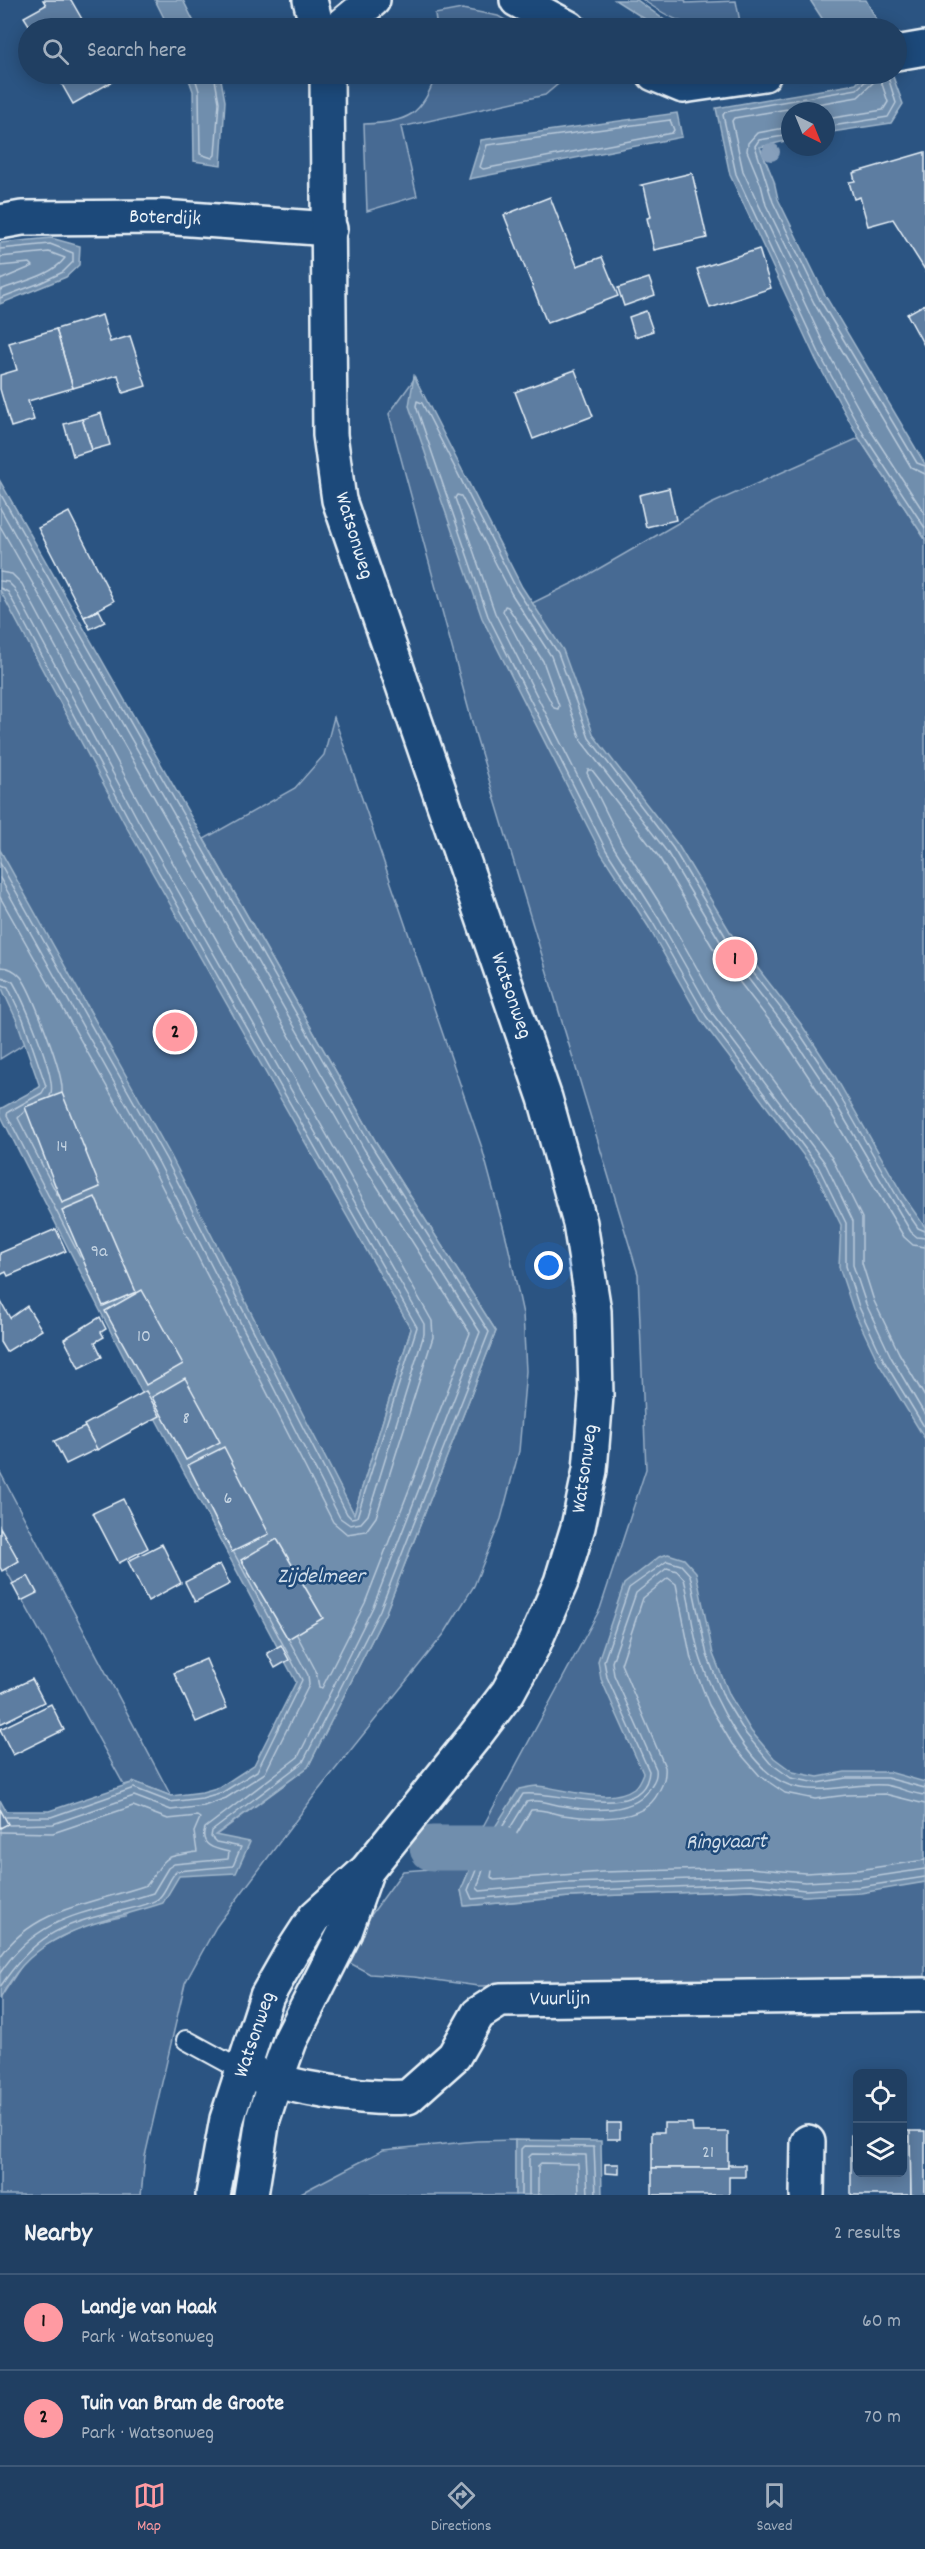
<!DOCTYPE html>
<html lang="en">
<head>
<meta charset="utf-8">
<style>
	:root { --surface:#203f62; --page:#284668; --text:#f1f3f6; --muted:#a2afbe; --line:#3d5877; --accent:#ff9aa2 }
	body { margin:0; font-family:Dekko,sans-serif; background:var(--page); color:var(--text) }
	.controls { position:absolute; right:18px; bottom:18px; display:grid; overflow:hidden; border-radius:9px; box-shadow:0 3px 15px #0003 }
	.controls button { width:54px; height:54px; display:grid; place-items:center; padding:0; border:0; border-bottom:2px solid var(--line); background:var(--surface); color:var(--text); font:30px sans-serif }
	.compass { position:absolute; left:781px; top:102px; width:54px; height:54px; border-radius:50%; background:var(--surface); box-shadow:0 3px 15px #0003; rotate:137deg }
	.you { position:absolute; left:549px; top:1266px; width:21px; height:21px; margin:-15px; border:4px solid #fff; border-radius:50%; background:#1a73e8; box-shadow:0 0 0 9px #1a73e833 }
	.badge { display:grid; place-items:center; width:39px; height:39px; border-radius:50%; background:var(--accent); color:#111; font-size:20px; font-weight:700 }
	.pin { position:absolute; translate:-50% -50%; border:3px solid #fff; box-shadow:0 2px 6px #0006 }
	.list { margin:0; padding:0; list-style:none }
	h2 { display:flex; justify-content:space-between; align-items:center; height:78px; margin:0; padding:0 24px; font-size:26px }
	h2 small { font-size:20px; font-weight:400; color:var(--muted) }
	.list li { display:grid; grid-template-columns:39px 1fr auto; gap:18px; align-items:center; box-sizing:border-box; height:96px; padding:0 24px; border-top:2px solid var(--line) }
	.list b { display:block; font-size:22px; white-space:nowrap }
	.list p { margin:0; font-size:20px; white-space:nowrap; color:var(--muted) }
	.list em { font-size:20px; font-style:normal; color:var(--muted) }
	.icon { flex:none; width:33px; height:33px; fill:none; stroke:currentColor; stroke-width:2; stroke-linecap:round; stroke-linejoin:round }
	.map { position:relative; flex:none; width:925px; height:2195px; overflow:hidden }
	.search { position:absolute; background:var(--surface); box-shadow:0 3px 15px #0003; left:18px; right:18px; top:18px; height:66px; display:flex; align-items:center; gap:15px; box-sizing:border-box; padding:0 21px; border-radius:33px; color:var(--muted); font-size:22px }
	.sheet { height:270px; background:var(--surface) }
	nav { display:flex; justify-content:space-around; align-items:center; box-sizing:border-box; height:84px; border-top:2px solid var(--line); background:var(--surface); font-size:16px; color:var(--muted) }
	nav a { display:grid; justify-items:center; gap:3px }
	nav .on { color:var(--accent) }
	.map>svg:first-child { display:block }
	.green { fill:#476b93; stroke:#98aec6; stroke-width:1.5 }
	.water { fill:#708ead; stroke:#a0b6cb; stroke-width:1.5 }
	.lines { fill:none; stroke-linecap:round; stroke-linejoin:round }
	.shore { stroke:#b8c9da; stroke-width:1.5 }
	.canal { stroke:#708ead; stroke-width:45 }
	.building { fill:#5d7da1; stroke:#e8f1f8; stroke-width:1.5 }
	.service-casing { stroke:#e8f1f8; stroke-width:22 }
	.minor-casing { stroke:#e8f1f8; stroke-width:38 }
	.tertiary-casing { stroke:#e8f1f8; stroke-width:38 }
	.service { stroke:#1f4a7a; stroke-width:18 }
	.minor { stroke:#1f4a7a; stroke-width:33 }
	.tertiary { stroke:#1f4a7a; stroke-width:33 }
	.tree { fill:#869fbb }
	.labels { text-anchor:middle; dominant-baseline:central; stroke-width:5; stroke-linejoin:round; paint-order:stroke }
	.number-label { font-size:18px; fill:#c5d4e2 }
	.street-label { font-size:21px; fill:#e8f1f8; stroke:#1f4a7a }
	.water-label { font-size:22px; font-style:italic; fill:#d0dde9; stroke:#1f4a7a }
</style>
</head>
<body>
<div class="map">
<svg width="925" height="2195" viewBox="0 0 925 2195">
	<rect width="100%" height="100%" fill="#2b5482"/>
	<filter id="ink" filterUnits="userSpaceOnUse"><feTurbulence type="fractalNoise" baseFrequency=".0167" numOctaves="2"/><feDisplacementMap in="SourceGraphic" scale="12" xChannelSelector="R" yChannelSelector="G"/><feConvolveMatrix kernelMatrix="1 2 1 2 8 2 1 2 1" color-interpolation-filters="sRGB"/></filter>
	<g filter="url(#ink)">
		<g class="green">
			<path d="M643,0H685L686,3L736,1L741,27C694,28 682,27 643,0Z"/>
			<polygon points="462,9 498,16 519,28 437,28 435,14"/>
			<path d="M436,74H570L545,95L401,127L417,196L367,211L364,124C407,123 423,115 436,74Z"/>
			<polygon points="415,378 486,626 581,579 711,504 859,438 925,539 925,1790 480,1832 600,1609 646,1469 638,1274 475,733 389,414"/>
			<polygon points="0,580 411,1329 354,1514 87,1005 0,1059"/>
			<polygon points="334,717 482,1148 507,1241 523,1314 526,1371 519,1451 501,1519 474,1586 444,1634 317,1792 216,1927 185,1983 145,2156 141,2195 0,2195 1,1997 24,1962 40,1948 84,1925 125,1916 179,1876 215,1836 308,1767 386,1612 496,1331 376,1142 204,839 295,788 324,755"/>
			<polygon points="0,1472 171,1796 135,1782 124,1785 0,1559"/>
			<polygon points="471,1866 461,1890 465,1906 570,1897 751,1890 805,1896 925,1882 925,1976 478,1986 414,1977 370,1974 346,1961 371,1915 403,1871"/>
			<polygon points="515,2140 515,2195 297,2195 383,2150 477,2141"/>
		</g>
		<g class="water">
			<polygon points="155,0 183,0 197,28 169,28"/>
			<polygon points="615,0 637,0 666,21 689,28 659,28"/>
			<polygon points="810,0 866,0 881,28 810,28 827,26"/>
			<polygon points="187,74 220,74 225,101 221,165 194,161 193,91"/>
			<polygon points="865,74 892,74 903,104 891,123 826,133 826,111 790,111 790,140 760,147 774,181 778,199 826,297 925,464 925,539 859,438 816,360 730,175 716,108 856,84"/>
			<polygon points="677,113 682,137 469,179 481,140"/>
			<polygon points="51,238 80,246 79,265 66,277 0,304 0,243"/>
			<polygon points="414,376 522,587 563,650 594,736 678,845 732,935 801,1024 835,1076 904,1197 925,1227 925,1439 879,1364 853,1309 839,1267 841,1225 813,1168 701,1020 648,926 601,853 482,618 409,406"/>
			<path d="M0,481L376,1142L496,1331L386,1612L308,1767L215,1835L250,1842L236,1873L179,1876L163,1903C97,1925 34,1928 0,1999V1800L6,1811H49L135,1782L171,1796L202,1792L220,1787L254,1765L296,1682L144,1397L0,1114V1109L40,1087L17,1021L0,984V850L171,1156L354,1514L411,1329L127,828L0,590Z"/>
			<path d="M668,1554L684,1559L696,1572L713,1654L730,1696L751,1731L774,1758L793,1772L818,1777L845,1772H889L925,1782V1882L861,1893L805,1896L751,1890L570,1897L464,1906L461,1890L471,1866L424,1869L441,1844L485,1843L519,1789C525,1788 532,1786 537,1786C564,1788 609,1806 634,1788C638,1785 641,1778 643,1773L601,1679L598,1661L624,1584L659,1557Z"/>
			<polygon points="515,2140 601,2141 602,2195 515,2195"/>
		</g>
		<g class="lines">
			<g class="shore">
				<polyline points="194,74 199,91 200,154 212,158 215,155 219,102 214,74"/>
				<polyline points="869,74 868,79 857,89 725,112 723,115 736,174 821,357 864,435 925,528"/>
				<polyline points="826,119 883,110 888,102 881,81 876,80 858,97 734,118 732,121 743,171 828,353 871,431 925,514"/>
				<polygon points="670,120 674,130 672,133 483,169 480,167 487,145"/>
				<polyline points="790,127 757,133 748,143 747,151 761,185 766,205 814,303 911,467 925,474"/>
				<polyline points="826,127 888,117 896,103 887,74"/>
				<polyline points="790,135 759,140 755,146 773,202 820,300 917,463 925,466"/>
				<polyline points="0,249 50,244 73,253 73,262 63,272 40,283 0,298"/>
				<path d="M0,257L49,252L65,258C52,276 20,282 0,290"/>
				<polyline points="0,266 30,263 33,266 0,280"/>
				<path d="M0,493L371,1145L489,1332L380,1610L303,1762L212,1831L211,1837L216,1842L241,1847L233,1866L177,1871C169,1878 167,1890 159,1898C153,1904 125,1910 116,1912C58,1924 33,1938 0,1987"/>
				<path d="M0,508L364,1149L480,1332L373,1607L298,1757L205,1828C199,1846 215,1849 229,1852L228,1859L174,1864L168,1868L153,1893C89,1914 41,1912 0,1973"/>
				<polyline points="0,526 356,1153 470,1333 365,1603 322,1688 319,1687 316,1671 297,1635"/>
				<polyline points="0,572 12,574 22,584 147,817 432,1321 433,1337 376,1517 366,1531 347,1534 333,1522 152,1167 0,897"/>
				<polyline points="0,581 8,582 14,588 139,822 424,1324 424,1334 368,1515 361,1523 350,1525 340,1518 159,1163 0,878"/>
				<polyline points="0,588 8,592 132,825 417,1327 357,1517 351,1518 347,1514 166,1159 0,863"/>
				<polygon points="505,606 508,607 543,661 559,706 558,709 554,708 503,611"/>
				<path d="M0,967C8,967 15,970 21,977C32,992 64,1074 62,1092"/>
				<path d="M0,976L13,982C23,999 59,1081 50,1096"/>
				<polyline points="0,984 8,987 23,1019 46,1086 42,1093 8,1112 7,1115 80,1257"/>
				<polyline points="25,1111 18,1118 58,1196"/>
				<polyline points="925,1231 918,1228 899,1200 830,1079 796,1028 727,939 673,848 589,738 558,653 517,590 422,403 417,401 416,406 488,616 606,850 653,923 706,1016 818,1166 846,1223 846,1266 859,1307 884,1361 925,1428"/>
				<polyline points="925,1238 917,1237 911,1232 824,1084 790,1033 721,943 667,852 582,742 551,656 511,593 461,496 457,495 455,498 495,613 613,846 659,919 712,1013 825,1163 853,1221 853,1265 866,1304 891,1357 925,1415"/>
				<polyline points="925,1247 913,1245 904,1237 816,1088 783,1038 713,948 659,857 592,770 588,770 587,773 621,842 667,915 719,1007 832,1158 862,1218 862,1263 874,1301 899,1353 925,1397"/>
				<path d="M925,1788L887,1778H846L817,1783L791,1778L770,1763L746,1734L724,1698L707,1655L690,1575L681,1565L667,1561L629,1588L604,1661L607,1677L649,1771C645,1825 553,1789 523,1794L489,1848L446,1850L439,1859L441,1862L469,1860L474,1863L476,1870L468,1890L472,1899L569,1891L751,1884L805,1890L860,1887L925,1877"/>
				<path d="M925,1795C911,1794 899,1787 885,1785C853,1782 821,1796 789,1785C750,1772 713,1697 701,1660C692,1634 691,1605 684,1579L677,1571L667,1568L636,1593L612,1662L614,1675L656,1769C657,1776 655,1780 651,1786C637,1815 590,1811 563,1806C550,1804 539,1799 526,1802L496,1851L482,1858L483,1870L477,1888L480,1891L569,1883L751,1877L805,1882L859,1879L925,1869"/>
				<path d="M925,1804L885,1794L847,1795L815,1799L785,1793L760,1776L732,1744L709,1705L691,1659L676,1584L668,1578L643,1598L621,1664L665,1767C666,1777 663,1784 658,1793C643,1824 592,1819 563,1815C553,1814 542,1808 531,1810L504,1855L493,1864L491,1877L494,1880L602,1872L750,1868L805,1873L858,1870L925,1860"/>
				<polyline points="6,1817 51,1817 134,1788 170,1802 202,1798 223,1792 257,1771 302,1680 234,1553"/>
				<polyline points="9,1825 53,1824 134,1796 171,1810 204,1806 226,1798 265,1773 309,1685 308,1675 289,1640"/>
				<path d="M0,1832L53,1833L133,1806L168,1819L197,1816L200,1818L194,1832L197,1852C159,1858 169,1855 147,1885C95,1903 34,1907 0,1957"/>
				<polyline points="521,2195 521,2149 524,2146 594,2147 596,2195"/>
				<polyline points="529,2195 529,2157 532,2154 586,2155 588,2195"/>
				<polyline points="538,2195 538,2166 541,2163 578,2164 579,2195"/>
			</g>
			<polyline class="canal" points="432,1848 499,1848"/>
		</g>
		<g class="building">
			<polygon points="43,0 71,0 87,28 31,28 24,17 46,5"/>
			<polygon points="56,74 121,74 122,76 73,104"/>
			<polygon points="925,152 925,270 893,219 868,226 860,197 854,199 849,182 855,181 853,173"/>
			<polygon points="692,173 707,238 654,250 647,218 651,217 644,186 641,185"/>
			<polygon points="550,197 577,266 602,257 618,296 547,323 504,215"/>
			<polygon points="759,249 771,288 710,308 697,269"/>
			<polygon points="649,278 655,295 624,306 618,288"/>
			<polygon points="925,304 925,347 907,314"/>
			<polygon points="646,311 653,331 635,337 629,317"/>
			<polygon points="102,315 110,342 130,336 146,386 123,393 118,375 73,388 56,329"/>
			<polygon points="56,329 73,388 28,401 34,420 11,427 0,389 0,375 17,370 9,343"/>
			<polygon points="575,370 593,416 533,439 515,392"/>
			<polygon points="101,413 110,445 92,450 82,419"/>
			<polygon points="82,419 92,450 73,456 64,424"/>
			<polygon points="669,488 676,520 646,527 639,495"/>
			<polygon points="69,512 114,601 84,617 38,528"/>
			<polygon points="99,610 105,622 90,629 84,617"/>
			<polygon points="62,1093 100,1187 62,1203 25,1107"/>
			<polygon points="95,1197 136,1292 103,1306 62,1211"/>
			<polygon points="56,1229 66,1251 8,1276 6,1272 0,1275 0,1253"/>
			<polygon points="142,1290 183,1364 146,1385 105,1311"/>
			<polygon points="0,1300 10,1318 27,1306 42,1330 6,1352 0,1342"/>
			<polygon points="100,1317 106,1329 101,1332 104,1337 95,1342 102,1357 79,1368 64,1339"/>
			<polygon points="185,1378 220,1442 186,1460 152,1397"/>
			<polygon points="146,1391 160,1416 97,1450 84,1425"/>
			<polygon points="85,1427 97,1449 66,1464 54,1441"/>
			<polygon points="224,1447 269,1534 232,1552 188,1465"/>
			<polygon points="123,1499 148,1548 119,1563 93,1513"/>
			<polygon points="0,1527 19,1561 2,1571 0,1567"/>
			<polygon points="277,1539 323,1618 288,1639 241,1560"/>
			<polygon points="162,1544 181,1583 148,1601 128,1561"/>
			<polygon points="220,1564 230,1584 195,1602 185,1582"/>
			<polygon points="28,1576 37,1593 21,1601 12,1584"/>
			<polygon points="281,1645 289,1660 275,1668 267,1653"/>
			<polygon points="206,1659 227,1708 196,1722 174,1673"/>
			<polygon points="32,1679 44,1702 0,1724 0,1694"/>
			<polygon points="51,1704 64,1730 13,1755 0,1729"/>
			<polygon points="0,1809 8,1824 0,1828"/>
			<rect x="607" y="2123" width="13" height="16"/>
			<polygon points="664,2123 692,2123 693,2132 728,2132 728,2168 652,2168 652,2132 664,2132"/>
			<polygon points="902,2131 910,2131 911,2195 851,2195 851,2135 858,2135 858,2172 902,2172"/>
			<polygon points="910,2131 925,2131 925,2195 911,2195"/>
			<polygon points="605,2164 619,2164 619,2174 605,2173"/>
			<polygon points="728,2165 745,2165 745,2177 729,2177 729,2195 652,2195 652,2168 728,2168"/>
		</g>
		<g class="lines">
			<g class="service-casing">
				<polyline id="service" points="186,2040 243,2071"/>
			</g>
			<g class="minor-casing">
				<g id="minor">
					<polyline points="0,222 22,218 162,217 330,229"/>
					<path d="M248,2072C292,2088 361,2100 408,2097L454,2056L478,2014L500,2000L925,1995"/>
					<polyline points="807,2195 808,2142"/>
				</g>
			</g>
			<g class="tertiary-casing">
				<g id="tertiary">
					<polyline points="310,0 317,28"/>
					<polyline points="517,0 569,28"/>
					<polyline points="339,28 373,0"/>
					<polyline points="896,53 925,48"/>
					<polyline points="654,74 683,86 764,74"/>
					<polyline points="213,2195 227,2119 267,1996 291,1954 315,1917 367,1870 474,1737 508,1692 533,1646 561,1582 578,1527 590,1470 596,1396 594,1311 580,1223 545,1098 339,500 330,435 327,74"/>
					<polyline points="251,2195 263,2119 275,2082 290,2041 345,1932 365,1875"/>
				</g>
			</g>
			<use href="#service" class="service"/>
			<use href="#minor" class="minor"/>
			<use href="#tertiary" class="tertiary"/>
		</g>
		<circle class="tree" cx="771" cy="152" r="9"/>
	</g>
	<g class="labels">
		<g class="number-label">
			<text x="62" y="1147">14</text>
			<text x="99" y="1252">9a</text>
			<text x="144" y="1337">10</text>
			<text x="186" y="1419">8</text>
			<text x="228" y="1499">6</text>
			<text x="708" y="2153">21</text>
		</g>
		<g class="street-label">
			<text transform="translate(165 219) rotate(2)">Boterdijk</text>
			<text transform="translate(353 536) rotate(73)">Watsonweg</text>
			<text transform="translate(510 996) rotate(71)">Watsonweg</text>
			<text transform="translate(586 1469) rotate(-82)">Watsonweg</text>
			<text transform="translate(560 2000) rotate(-1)">Vuurlijn</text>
			<text transform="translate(256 2035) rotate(-71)">Watsonweg</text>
		</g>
		<g class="water-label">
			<text x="321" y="1577">Zijdelmeer</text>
			<text transform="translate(726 1843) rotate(-1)">Ringvaart</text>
		</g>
	</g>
</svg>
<div class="controls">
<button><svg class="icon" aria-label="locate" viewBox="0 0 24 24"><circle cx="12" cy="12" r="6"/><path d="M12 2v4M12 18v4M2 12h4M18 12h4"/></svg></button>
<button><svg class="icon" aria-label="layers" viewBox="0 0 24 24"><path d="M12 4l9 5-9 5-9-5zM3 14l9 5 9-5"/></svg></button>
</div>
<svg class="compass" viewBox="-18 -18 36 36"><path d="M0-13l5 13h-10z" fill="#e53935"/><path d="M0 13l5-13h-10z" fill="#a2afbe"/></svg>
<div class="you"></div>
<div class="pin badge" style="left:735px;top:959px">1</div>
<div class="pin badge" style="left:175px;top:1032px">2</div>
<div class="search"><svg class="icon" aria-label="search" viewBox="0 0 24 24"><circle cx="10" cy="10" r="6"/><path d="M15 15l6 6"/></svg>Search here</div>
</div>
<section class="sheet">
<h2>Nearby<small>2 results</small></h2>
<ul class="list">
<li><span class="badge">1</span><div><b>Landje van Haak</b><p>Park · Watsonweg</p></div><em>60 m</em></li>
<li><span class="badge">2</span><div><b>Tuin van Bram de Groote</b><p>Park · Watsonweg</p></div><em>70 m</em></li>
</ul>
</section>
<nav>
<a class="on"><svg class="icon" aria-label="map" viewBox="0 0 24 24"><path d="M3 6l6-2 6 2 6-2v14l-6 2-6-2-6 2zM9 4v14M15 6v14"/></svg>Map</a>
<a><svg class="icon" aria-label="directions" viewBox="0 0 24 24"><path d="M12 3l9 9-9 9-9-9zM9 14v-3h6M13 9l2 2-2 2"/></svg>Directions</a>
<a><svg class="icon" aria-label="saved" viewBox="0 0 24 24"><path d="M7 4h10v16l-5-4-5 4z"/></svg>Saved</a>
</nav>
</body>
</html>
